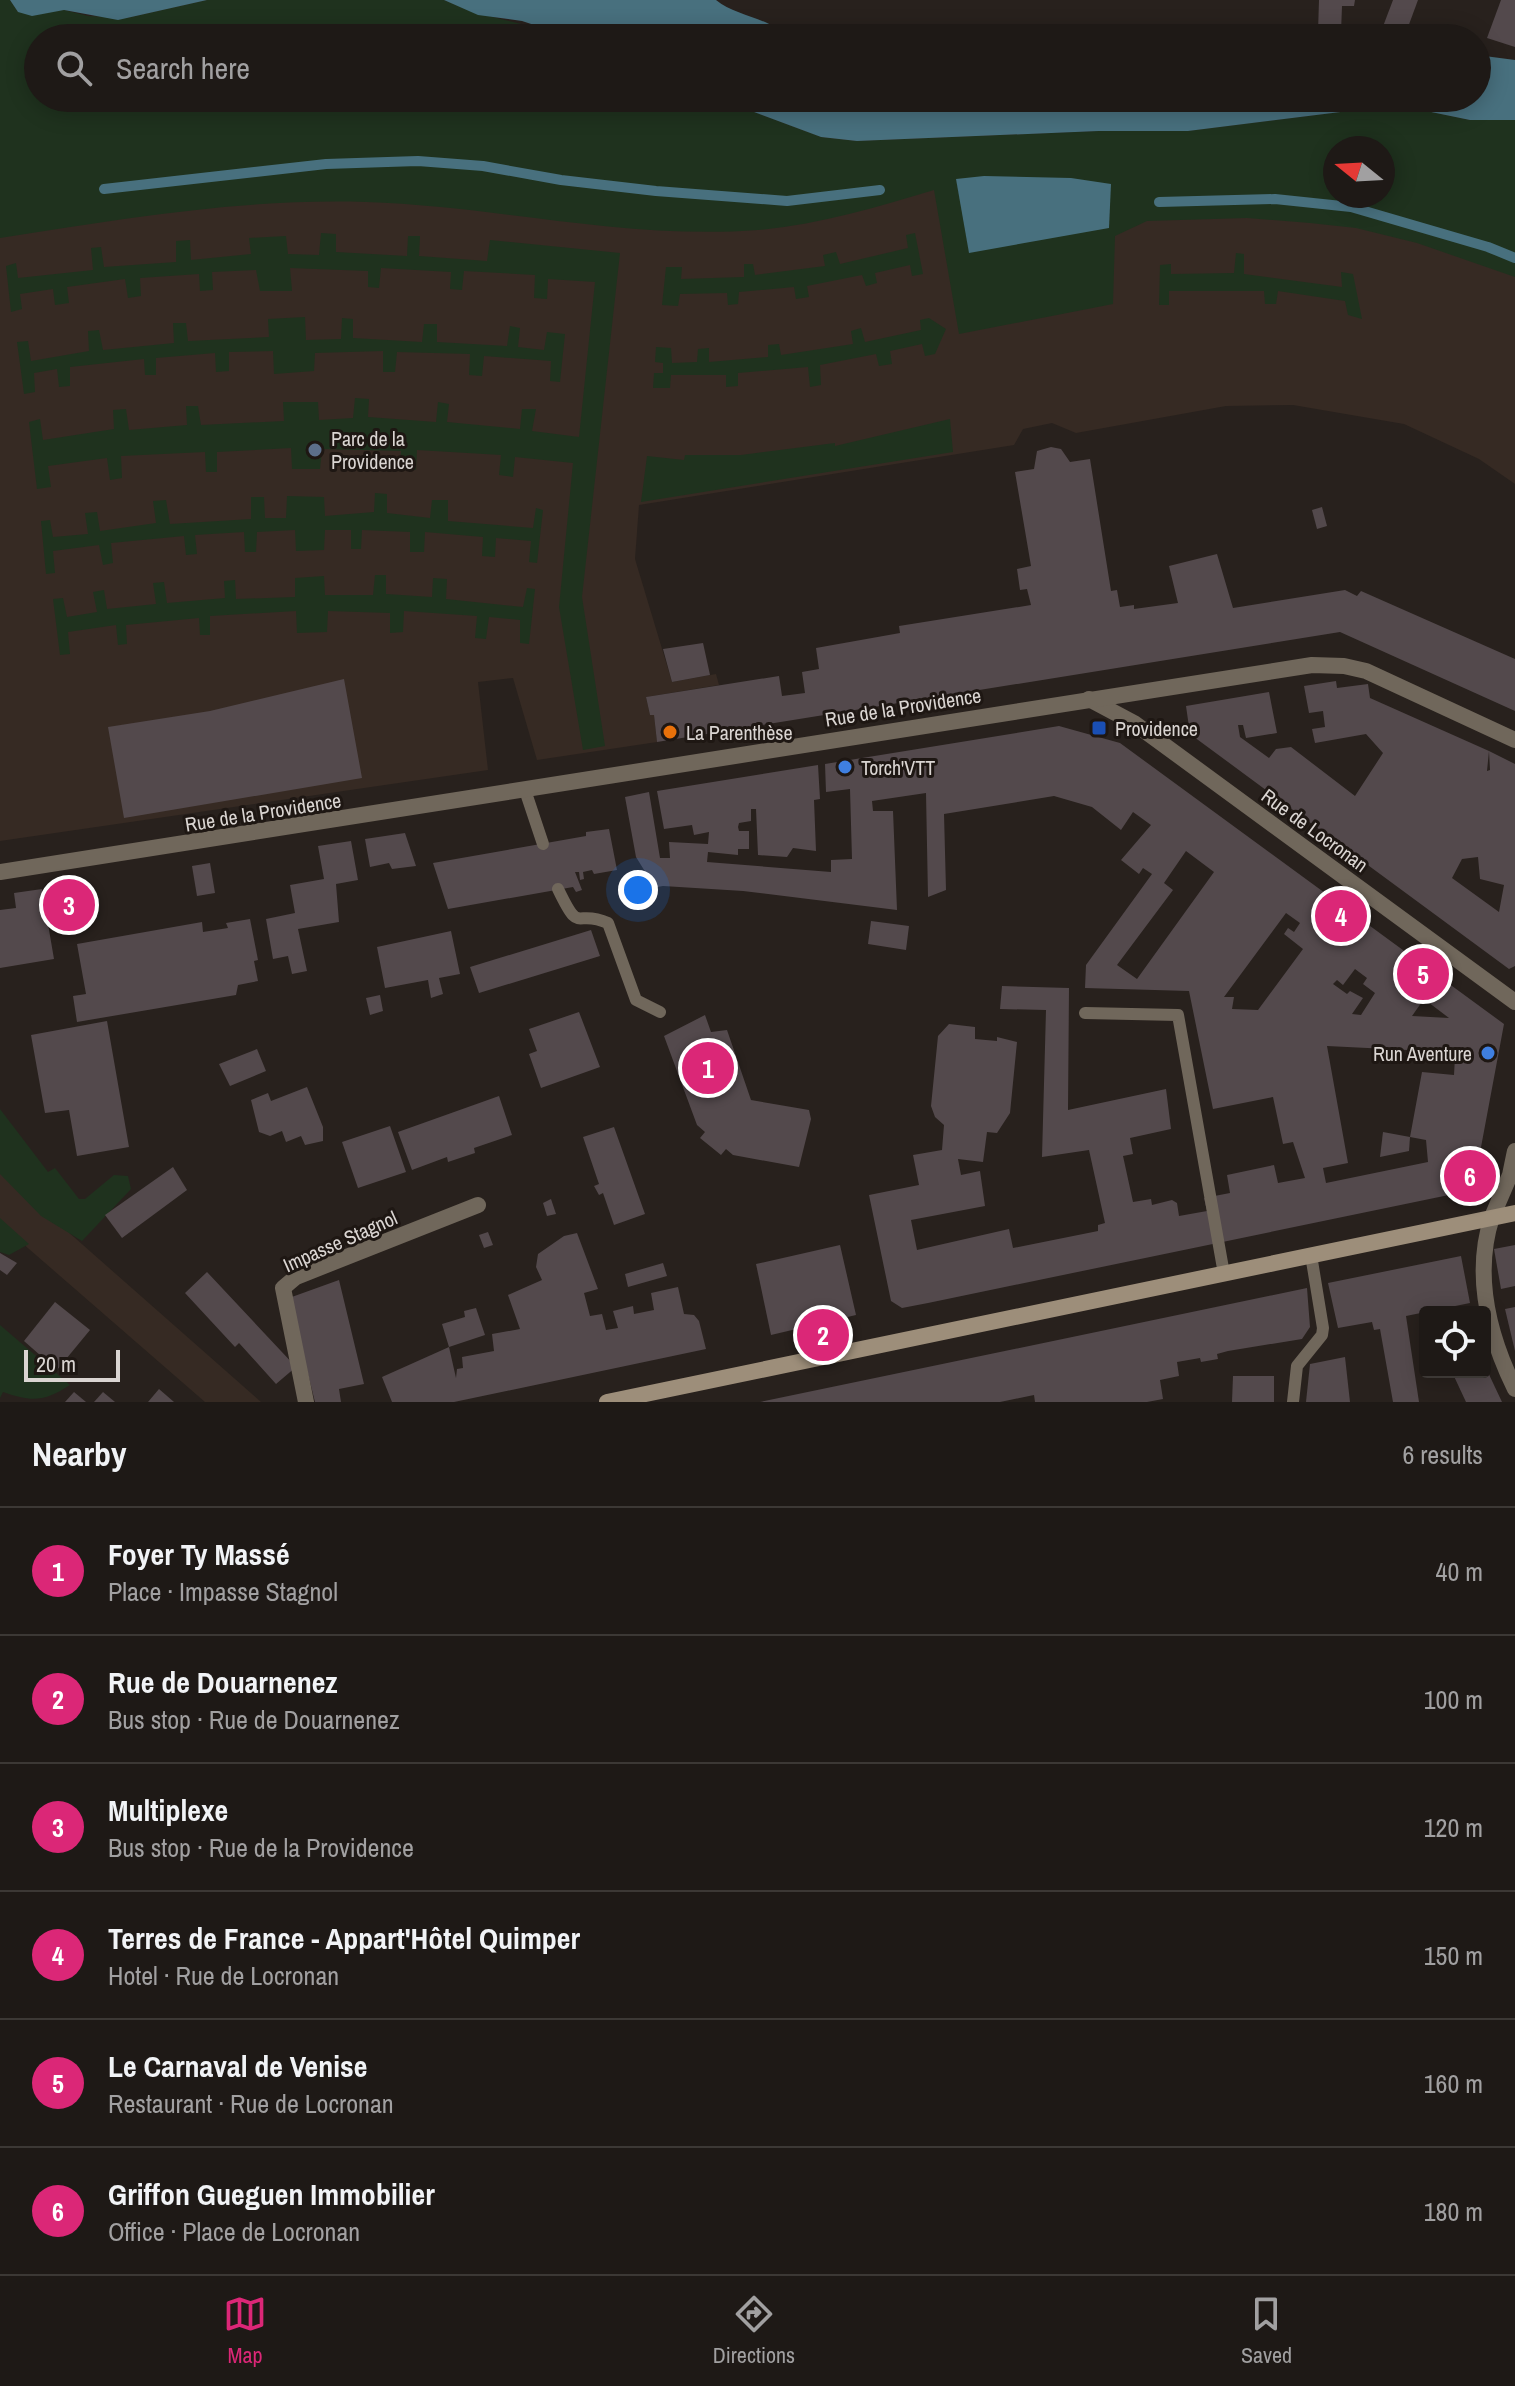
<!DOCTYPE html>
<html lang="en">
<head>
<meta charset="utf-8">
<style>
	:root { --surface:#1e1916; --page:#2b2623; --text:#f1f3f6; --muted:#a1a0a1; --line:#3c3835; --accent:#db2777 }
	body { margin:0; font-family:"Archivo Narrow",sans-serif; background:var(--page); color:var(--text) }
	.controls { position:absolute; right:24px; bottom:24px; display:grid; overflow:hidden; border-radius:8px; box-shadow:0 4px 20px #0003 }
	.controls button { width:72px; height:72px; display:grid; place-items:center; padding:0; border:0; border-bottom:2px solid var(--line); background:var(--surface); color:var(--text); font:40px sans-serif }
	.compass { position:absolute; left:1323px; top:136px; width:72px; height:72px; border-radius:50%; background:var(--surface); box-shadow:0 4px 20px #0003; rotate:288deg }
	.scale { position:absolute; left:24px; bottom:20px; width:96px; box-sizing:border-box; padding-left:8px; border:4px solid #dad5d2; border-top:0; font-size:22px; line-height:28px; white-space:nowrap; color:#dad5d2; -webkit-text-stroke:6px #1e1713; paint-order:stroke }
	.you { position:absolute; left:638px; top:890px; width:28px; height:28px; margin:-20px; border:6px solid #fff; border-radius:50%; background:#1a73e8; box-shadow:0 0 0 12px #1a73e833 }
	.badge { display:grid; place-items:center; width:52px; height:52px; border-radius:50%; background:var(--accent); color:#fff; font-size:26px; font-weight:700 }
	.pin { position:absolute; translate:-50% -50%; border:4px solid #fff; box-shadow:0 2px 8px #0006 }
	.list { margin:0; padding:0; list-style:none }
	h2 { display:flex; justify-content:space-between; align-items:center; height:104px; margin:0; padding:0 32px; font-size:34px }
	h2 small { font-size:26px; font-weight:400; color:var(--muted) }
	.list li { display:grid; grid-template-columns:52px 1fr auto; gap:24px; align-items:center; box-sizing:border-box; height:128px; padding:0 32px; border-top:2px solid var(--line) }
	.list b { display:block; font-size:30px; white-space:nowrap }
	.list p { margin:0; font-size:26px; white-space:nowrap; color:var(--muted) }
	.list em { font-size:26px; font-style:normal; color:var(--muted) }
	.icon { flex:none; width:44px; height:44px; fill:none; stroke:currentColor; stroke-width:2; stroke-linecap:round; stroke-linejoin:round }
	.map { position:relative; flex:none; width:1515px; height:1402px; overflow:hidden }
	.search { position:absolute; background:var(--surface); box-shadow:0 4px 20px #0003; left:24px; right:24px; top:24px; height:88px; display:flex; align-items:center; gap:20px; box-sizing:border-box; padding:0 28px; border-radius:44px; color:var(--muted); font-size:30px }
	.sheet { height:872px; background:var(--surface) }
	nav { display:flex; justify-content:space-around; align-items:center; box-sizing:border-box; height:112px; border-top:2px solid var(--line); background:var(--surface); font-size:22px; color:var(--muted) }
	nav a { display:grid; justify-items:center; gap:4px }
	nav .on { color:var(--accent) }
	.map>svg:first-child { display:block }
	.built { fill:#362a23; fill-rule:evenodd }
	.green { fill:#1f321e; fill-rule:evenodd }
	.water { fill:#48707e }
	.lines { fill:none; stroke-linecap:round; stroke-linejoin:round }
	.stream { stroke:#48707e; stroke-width:10 }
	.building { fill:#53494c; fill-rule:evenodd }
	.service { stroke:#70675b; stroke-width:12 }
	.minor { stroke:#70675b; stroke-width:16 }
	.tertiary { stroke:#70675b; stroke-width:16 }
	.secondary { stroke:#9d8e7a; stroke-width:16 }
	.service-dot { fill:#5c6f8a; stroke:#1e1713; stroke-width:3 }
	.transit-dot { fill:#1a4fb4; stroke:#1e1713; stroke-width:3 }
	.food-dot { fill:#e8710a; stroke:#1e1713; stroke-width:3 }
	.shop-dot { fill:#3f7fe0; stroke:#1e1713; stroke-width:3 }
	.labels { text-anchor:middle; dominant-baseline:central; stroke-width:6; stroke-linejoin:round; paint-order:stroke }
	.poi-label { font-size:20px; fill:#dad5d2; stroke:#1e1713; text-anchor:start }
	.street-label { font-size:20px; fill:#dad5d2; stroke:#1e1713 }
</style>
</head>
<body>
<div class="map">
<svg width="1515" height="1402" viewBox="0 0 1515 1402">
	<rect width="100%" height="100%" fill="#28211d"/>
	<g class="built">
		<path d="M0,0H10L18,12L127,18L207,0H444L478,15L574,38H38V98H717L821,137L1188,131L1397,105L1515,120V484L1479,459L1404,424L1293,405L1226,406L1076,433L1052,423L1023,429L1014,445L639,505L635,559L672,682L716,674L719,685L646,697L650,715H654L657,742L537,760L513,678L478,682L488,770L0,841ZM1335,148H1383V196H1335Z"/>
		<polygon points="0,1169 32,1200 261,1402 205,1402 29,1249 0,1223"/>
	</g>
	<g class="green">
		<path d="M0,0H10L18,12L64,10L88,16L127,18L207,0H444C486,19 531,24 574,38H38V98H717L821,137L857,141L1099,131H1188L1397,105L1470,120H1515V277L1417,243L1356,228L1310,223L1247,218L1147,221L1115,236L1113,304L959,334L934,190C877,207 818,225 758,230C628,240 496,206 366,202C244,198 121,219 0,238ZM1335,148H1383V196H1335Z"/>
		<polygon points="321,233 336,234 336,252 407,256 408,236 420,236 419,256 487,261 490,240 620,253 582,597 605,746 583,750 559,607 573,463 515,457 513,477 499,475 501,455 417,450 416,470 400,469 401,451 322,449 320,469 292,469 291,448 217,452 217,472 206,472 205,452 121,456 122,478 110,480 107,458 48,466 51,487 37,489 29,422 40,419 43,440 114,429 113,410 126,409 129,430 187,425 186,406 198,406 201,425 284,421 283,402 318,402 319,420 353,418 355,398 369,399 368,417 436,422 438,402 449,404 447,422 520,429 522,409 536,409 532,431 579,437 595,282 548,279 547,299 534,298 535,275 464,271 462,290 450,289 451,272 381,268 379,288 368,287 368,271 290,268 292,291 260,291 256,270 212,272 213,290 200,291 199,274 140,278 141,296 128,298 125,279 67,287 69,303 55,305 53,289 20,294 22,309 11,312 6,266 16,263 18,278 93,270 91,248 101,247 104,267 176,262 176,241 190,240 191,260 251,254 249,238 286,236 288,254 319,255"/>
		<polygon points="915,233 923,274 912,276 910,265 875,273 877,283 866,286 862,275 807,286 809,297 796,299 794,287 739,292 738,304 728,305 727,293 680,294 678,306 662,305 666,267 682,267 681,279 744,277 744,264 753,264 755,275 825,266 823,255 836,252 840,264 908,248 906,235"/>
		<polygon points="1236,253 1244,254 1244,274 1342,287 1341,272 1353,274 1362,319 1348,315 1345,301 1278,291 1276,304 1265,304 1264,291 1169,291 1169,305 1159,305 1160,265 1171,264 1171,274 1234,273"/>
		<polygon points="305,317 306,340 341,339 342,318 353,319 353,338 422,342 424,324 437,324 437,342 507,346 510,326 520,328 518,347 544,350 547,332 565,334 560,382 550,381 551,361 484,356 482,376 469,375 470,354 397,352 395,372 383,372 383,351 315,353 314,371 274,374 273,351 229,352 229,371 216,372 215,353 156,358 156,375 145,375 144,359 70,367 70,386 59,387 57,369 34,373 35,392 24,394 17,342 28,341 31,361 89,351 88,331 99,330 103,350 174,343 173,323 186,323 188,341 269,337 268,319"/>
		<polygon points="929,318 946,329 935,354 925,356 922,344 890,351 892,364 879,366 876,354 820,365 821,385 810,387 808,367 738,373 738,386 726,387 726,375 671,375 670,388 653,388 654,373 663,373 663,363 655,362 656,347 671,348 672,363 697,362 698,349 709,348 709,362 768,357 768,345 779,344 781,355 853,344 851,331 861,328 865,342 921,330 920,320"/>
		<polygon points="950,419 953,452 641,502 647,456 684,460 685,455 741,455 835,443 835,446"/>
		<polygon points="375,493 387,494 387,513 430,518 432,500 448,500 448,521 533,528 536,508 543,510 537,563 529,562 531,541 496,538 495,557 482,556 483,537 425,532 424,552 410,552 410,532 362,530 361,549 351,549 351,530 325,530 324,550 296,551 295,530 257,532 256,552 245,552 244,532 195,535 197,554 186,555 184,536 111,543 113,563 103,565 99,545 53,551 55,573 46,574 41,521 50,520 53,537 88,534 85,513 97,512 100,531 156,523 153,501 166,500 170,524 251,519 251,497 264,497 265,518 286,518 287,496 324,497 325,516 374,512"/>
		<polygon points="375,575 386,575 386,594 432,597 433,578 447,579 446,599 523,607 527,588 535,589 529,644 520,643 520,620 489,617 486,639 475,638 477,616 404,611 403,632 390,633 390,613 328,611 327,632 297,633 296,611 210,616 210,635 200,635 199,618 126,625 127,644 118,645 116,625 68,632 70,654 60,655 53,599 63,598 67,617 97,612 93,592 104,590 107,609 156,604 153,583 164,582 167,603 225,598 224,581 235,580 236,599 295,597 295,578 324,576 325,595 373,595"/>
		<polygon points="0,1109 48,1172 55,1168 79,1199 85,1199 114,1175 128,1176 131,1189 82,1241 41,1216 0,1174"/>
		<polygon points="0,1218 29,1244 9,1255 0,1252"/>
		<path d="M0,1325L70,1385C44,1402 32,1402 3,1392L0,1398Z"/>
	</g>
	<g class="water">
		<polygon points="10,0 207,0 118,20 64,10 32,16 18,12"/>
		<path d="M444,0H716C736,17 772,17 786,38H574L522,21L478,15Z"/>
		<polygon points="1477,55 1515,60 1515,120 1470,120 1397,105 1188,131 1099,131 857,141 821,137 717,98 1477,98"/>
		<polygon points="984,176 1071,178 1111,184 1109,228 969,253 956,179"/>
	</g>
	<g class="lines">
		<g class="stream">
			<polyline points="104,189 326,164 418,161 483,166 561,180 656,191 787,201 880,190"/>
			<polyline points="1159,202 1275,199 1351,207 1488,247 1515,258"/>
		</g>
	</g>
	<g class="building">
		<polygon points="1319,0 1355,0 1354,6 1342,6 1341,33 1318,32"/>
		<polygon points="1393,0 1418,0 1404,38 1379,37"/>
		<polygon points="1501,0 1515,0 1515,47 1487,38"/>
		<polygon points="1051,447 1061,449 1070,462 1090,459 1111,591 1117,590 1120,607 1134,605 1134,609 1178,603 1169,566 1217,554 1233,608 1345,590 1357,596 1361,591 1515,659 1515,711 1340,632 657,742 654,715 650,715 646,697 779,676 782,696 805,693 802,672 819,669 816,648 900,633 899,626 1031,605 1027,589 1020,590 1017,569 1031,566 1015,472 1034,469 1037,451"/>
		<polygon points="1322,507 1327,526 1317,529 1312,510"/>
		<polygon points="703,643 710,675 672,682 663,649"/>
		<polygon points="344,679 362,778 124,818 108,727 210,711"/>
		<path d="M1336,681L1337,688L1368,684L1370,698L1489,751L1487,771L1490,770L1489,751L1515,764V966L1509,969L1190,734L1186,706L1269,692L1277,733L1246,738L1243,725H1238L1240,737L1269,758L1276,749L1291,747L1355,796L1383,753L1366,734L1315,743L1312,729L1325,727L1323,711L1309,713L1304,686ZM1478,857L1480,879L1504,885L1499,912L1452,878L1462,859Z"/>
		<path d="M1059,726L1120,743L1504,1024L1473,1190L928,1303L902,1308L891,1301L869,1195L919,1185L913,1155L942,1150L944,1125L935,1117L931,1106L938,1036L949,1024L975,1027V1039L997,1041V1037L1017,1042L1010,1113L997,1133L987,1132L983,1162L958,1159L961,1175L980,1171L985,1206L911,1220L917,1250L1009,1229L1013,1248L1098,1231V1225L1105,1223L1089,1150L1042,1157L1046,1010L1000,1009L1002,986L1069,988L1068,1110L1166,1089L1171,1129L1130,1138L1133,1154L1123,1156L1133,1202L1151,1199L1152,1205L1172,1200L1177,1203L1179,1216L1207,1211L1204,1198L1230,1193L1227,1175L1274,1165L1278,1183L1305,1178L1293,1142L1283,1144L1273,1097L1213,1109L1189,991L1085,988L1086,965L1152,874L1143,868L1139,874L1121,860L1151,825L1133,812L1121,830L1092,807L1054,796L944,814L946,890L928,897L926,793L872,801L873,811H893L897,910L743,891L663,886L646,889L644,878H649L636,857L625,797L649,792L660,858H670L669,842L708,844L709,832L694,835L692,825L664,829L657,791L818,765L820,799L814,800L816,851L793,848L787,857L758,855L756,809H751V821L739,823L738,827L739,831H749V849H738V855L708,852L707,862L831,872V860L852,859L850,789L826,792L825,764ZM1186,851L1214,872L1137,979L1117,965L1173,890L1164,883ZM1286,913L1300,923L1294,932L1288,928L1284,934L1303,949L1258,1010L1232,1009L1234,997H1224ZM1355,969L1367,978L1363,984L1375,993L1361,1015L1352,1014L1363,998L1350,991L1347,994L1333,984L1337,980L1343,985ZM1424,999L1449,1018L1412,1016ZM1327,1046L1428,1051V1055L1455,1057L1454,1075L1422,1072L1410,1137L1426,1140L1428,1162L1326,1183L1323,1168L1348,1163Z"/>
		<polygon points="609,829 617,870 594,874 592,870 583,872 584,879 580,880 579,872 575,872 582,890 576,892 573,887 448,909 433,863 586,836 586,832"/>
		<polygon points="405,833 416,866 392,869 389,863 370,867 365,839"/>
		<polygon points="351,841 358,880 336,884 339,922 298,929 307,971 292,974 288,956 273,959 266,919 295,913 290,885 324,879 318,846"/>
		<polygon points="210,863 215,893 197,896 192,866"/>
		<polygon points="42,889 54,959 0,968 0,910 16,908 14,893"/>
		<polygon points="250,919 258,960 254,961 258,981 238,985 236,995 77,1022 73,996 86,994 77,944 202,922 203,932 228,928 226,923"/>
		<polygon points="871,921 909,926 906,950 868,944"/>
		<polygon points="591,930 600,956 479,993 470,967"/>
		<polygon points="451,931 460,974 439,978 443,994 431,998 428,980 385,988 377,947"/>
		<polygon points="380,995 383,1011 370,1015 366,998"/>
		<polygon points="579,1012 600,1067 541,1088 529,1054 537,1051 529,1029"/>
		<polygon points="705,1015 711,1032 727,1030 751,1100 809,1110 811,1119 799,1167 733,1155 726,1149 721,1155 700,1138 705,1132 697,1125 664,1036"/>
		<polygon points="107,1021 129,1147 77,1156 69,1110 45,1113 31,1035"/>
		<polygon points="257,1049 266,1071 230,1086 219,1064"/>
		<polygon points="307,1087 323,1127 323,1141 305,1145 301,1136 286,1142 282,1131 270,1136 259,1132 251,1100 268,1093 271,1101"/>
		<polygon points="499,1096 512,1135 474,1148 475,1153 448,1162 447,1157 412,1170 398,1132"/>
		<polygon points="390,1126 406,1172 358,1188 342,1142"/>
		<polygon points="614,1127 645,1214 614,1225 603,1193 599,1195 594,1186 599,1184 583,1137"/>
		<polygon points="1383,1132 1410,1137 1409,1151 1380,1157"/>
		<polygon points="173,1167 187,1190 122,1238 105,1215"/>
		<polygon points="551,1199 556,1214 547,1216 543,1203"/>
		<polygon points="488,1232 493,1245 484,1248 479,1235"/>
		<polygon points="577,1233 598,1289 584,1293 590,1316 602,1314 606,1330 618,1328 613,1311 633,1306 634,1314 654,1310 651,1293 678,1287 684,1314 694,1315 699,1321 706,1349 454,1402 392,1402 382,1377 449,1347 456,1378 457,1369 463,1368 462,1357 494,1351 492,1334 520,1329 508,1295 542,1280 536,1267 538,1254 564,1236"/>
		<polygon points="840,1245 856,1315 771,1335 756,1264"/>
		<polygon points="1515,1245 1515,1286 1501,1289 1494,1249"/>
		<polygon points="0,1253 17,1263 7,1275 0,1270"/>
		<polygon points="1461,1256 1470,1303 1406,1316 1419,1402 1393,1402 1380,1329 1374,1330 1372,1322 1338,1328 1328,1283"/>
		<polygon points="663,1263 667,1276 628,1287 625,1274"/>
		<polygon points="207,1272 296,1367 276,1384 239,1343 235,1347 185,1293"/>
		<polygon points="339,1280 364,1384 339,1389 341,1402 315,1402 289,1298"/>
		<polygon points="1307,1288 1310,1327 1302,1339 1228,1351 1217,1354 1218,1359 1201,1362 1200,1358 1177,1362 1179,1376 1160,1380 1163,1399 1147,1402 1035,1402 1034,1395 1000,1402 760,1402"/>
		<polygon points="55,1302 90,1330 57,1370 24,1341"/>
		<polygon points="1515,1307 1515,1351 1505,1309"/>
		<polygon points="476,1308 485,1335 449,1347 442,1324 465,1317 464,1311"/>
		<polygon points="1345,1357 1350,1402 1306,1402 1310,1364"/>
		<polygon points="1485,1366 1502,1402 1466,1402 1452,1372 1485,1372"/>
		<polygon points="1233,1376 1274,1376 1274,1402 1232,1402"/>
		<polygon points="159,1389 174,1402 148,1402"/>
		<polygon points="74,1392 86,1402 65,1402"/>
		<polygon points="103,1392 115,1402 94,1402"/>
	</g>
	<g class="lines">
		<g class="service">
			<polyline points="525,790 543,844"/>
			<path d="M558,889C581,937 574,908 608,923L636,1000L660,1012"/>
			<polyline points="1085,1013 1178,1015 1224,1274"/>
			<polyline points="1293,1402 1297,1366 1322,1335 1323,1328 1311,1255"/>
		</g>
		<g class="minor">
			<path d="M1492,1217C1473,1275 1489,1336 1515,1389"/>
			<polyline points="306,1402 283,1288 296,1277 478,1205"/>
		</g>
		<g class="tertiary">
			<polyline points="1089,699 1134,723 1515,1002"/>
			<polyline points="0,872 1312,665 1344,666 1366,671 1515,740"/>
			<polyline points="1492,1217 1510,1175 1515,1151"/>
		</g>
		<polyline class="secondary" points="607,1402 1515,1213"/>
	</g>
	<circle class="service-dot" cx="315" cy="450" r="8"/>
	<rect class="transit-dot" x="1091" y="720" width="16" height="16" rx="4"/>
	<circle class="food-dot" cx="670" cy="732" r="8"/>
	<g class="shop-dot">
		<circle cx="845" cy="767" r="8"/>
		<circle cx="1488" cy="1053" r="8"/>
	</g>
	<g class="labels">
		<g class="poi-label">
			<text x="331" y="438">Parc de la<tspan x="331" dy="23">Providence</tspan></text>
			<text x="1115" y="728">Providence</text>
			<text x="686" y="732">La Parenthèse</text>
			<text x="861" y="767">Torch'VTT</text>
			<text x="1472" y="1053" text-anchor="end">Run Aventure</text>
		</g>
		<g class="street-label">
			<text transform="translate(903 707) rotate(-9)">Rue de la Providence</text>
			<text transform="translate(263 812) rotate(-9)">Rue de la Providence</text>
			<text transform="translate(1315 830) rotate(36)">Rue de Locronan</text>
			<text transform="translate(340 1241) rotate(-24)">Impasse Stagnol</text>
		</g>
	</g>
</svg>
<div class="controls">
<button><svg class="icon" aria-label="locate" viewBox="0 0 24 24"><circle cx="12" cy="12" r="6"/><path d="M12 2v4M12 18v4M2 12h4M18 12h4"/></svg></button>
</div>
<svg class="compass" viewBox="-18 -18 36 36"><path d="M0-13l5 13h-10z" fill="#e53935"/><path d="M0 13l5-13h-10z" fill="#a1a0a1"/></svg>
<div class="scale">20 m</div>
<div class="you"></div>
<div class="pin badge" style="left:708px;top:1068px">1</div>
<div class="pin badge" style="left:823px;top:1335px">2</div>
<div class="pin badge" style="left:69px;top:905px">3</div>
<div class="pin badge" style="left:1341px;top:916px">4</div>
<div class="pin badge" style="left:1423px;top:974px">5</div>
<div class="pin badge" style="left:1470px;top:1176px">6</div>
<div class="search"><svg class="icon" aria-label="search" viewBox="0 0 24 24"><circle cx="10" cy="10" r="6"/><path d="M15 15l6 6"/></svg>Search here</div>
</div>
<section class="sheet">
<h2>Nearby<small>6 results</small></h2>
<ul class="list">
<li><span class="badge">1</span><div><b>Foyer Ty Massé</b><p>Place · Impasse Stagnol</p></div><em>40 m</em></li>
<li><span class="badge">2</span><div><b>Rue de Douarnenez</b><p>Bus stop · Rue de Douarnenez</p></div><em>100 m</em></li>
<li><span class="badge">3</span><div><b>Multiplexe</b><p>Bus stop · Rue de la Providence</p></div><em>120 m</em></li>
<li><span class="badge">4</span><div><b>Terres de France - Appart'Hôtel Quimper</b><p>Hotel · Rue de Locronan</p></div><em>150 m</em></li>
<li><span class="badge">5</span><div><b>Le Carnaval de Venise</b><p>Restaurant · Rue de Locronan</p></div><em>160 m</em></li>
<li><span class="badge">6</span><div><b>Griffon Gueguen Immobilier</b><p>Office · Place de Locronan</p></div><em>180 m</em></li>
</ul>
</section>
<nav>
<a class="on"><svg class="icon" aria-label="map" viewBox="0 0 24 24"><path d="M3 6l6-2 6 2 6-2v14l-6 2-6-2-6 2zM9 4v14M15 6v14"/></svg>Map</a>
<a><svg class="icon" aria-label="directions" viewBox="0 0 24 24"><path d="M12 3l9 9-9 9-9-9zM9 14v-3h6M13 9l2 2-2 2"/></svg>Directions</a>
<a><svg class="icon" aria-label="saved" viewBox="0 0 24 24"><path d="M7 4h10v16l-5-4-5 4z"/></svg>Saved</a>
</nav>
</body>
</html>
